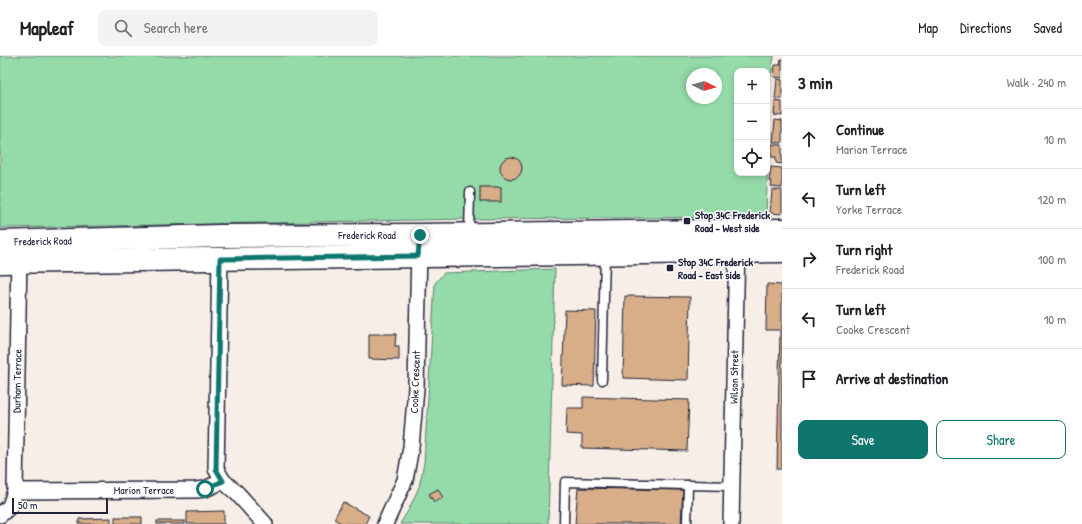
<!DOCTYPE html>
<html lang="en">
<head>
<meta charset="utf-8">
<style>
	:root { --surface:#fff; --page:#f2f2f2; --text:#202124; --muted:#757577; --line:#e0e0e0; --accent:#0f766e }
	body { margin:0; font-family:"Patrick Hand",sans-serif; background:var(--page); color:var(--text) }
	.controls { position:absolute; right:12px; top:12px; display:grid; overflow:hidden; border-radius:8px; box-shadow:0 2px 6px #0003 }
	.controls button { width:36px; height:36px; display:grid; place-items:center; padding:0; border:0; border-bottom:1px solid var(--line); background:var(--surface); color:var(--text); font:20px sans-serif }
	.compass { position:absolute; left:686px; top:12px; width:36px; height:36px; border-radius:50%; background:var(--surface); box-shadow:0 2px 6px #0003; rotate:95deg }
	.scale { position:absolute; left:12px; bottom:10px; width:96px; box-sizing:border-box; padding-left:4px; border:2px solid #22223b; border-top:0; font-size:11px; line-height:14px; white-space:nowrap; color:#22223b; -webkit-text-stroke:3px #fff; paint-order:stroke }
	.stop { position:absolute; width:12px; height:12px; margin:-9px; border:3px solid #0f766e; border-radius:50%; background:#fff }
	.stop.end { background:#0f766e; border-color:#fff; box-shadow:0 1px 4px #0008 }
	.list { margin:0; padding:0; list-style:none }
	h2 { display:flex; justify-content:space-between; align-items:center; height:52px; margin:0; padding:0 16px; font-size:17px }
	h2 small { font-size:13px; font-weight:400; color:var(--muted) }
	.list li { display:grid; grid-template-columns:26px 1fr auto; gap:12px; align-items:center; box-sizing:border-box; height:60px; padding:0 16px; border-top:1px solid var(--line) }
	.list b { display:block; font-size:15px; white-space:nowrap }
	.list p { margin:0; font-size:13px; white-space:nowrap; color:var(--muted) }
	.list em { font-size:13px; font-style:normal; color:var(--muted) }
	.actions { display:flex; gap:8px; padding:12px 16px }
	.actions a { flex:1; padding:9px 0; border:1px solid var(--accent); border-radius:8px; text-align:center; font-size:14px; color:var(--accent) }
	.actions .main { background:var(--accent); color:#fff }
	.icon { flex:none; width:22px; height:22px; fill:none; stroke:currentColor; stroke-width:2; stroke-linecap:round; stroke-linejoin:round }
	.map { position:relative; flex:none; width:782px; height:468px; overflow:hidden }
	header { display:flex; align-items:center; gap:24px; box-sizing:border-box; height:56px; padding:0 20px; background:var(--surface); border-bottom:1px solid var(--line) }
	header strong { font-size:19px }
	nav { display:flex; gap:22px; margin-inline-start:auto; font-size:14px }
	.search { width:280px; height:36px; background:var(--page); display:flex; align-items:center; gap:10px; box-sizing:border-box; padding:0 14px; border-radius:8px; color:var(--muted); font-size:15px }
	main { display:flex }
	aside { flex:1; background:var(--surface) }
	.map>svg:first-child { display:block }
	.green { fill:#94dba9; stroke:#5b7e72; fill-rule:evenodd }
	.building { fill:#d7ae88; stroke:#22223b }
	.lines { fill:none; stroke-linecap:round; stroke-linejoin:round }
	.service-casing { stroke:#22223b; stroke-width:11 }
	.minor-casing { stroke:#22223b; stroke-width:18 }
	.secondary-casing { stroke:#22223b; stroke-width:25 }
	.service { stroke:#fff; stroke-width:8 }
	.minor { stroke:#fff; stroke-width:15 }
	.secondary { stroke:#fff; stroke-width:22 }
	.route { stroke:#0f766e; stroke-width:5 }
	.poi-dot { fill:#22223b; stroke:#fff; stroke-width:1.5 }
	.labels { text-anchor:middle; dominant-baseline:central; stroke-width:3; stroke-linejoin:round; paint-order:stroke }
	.poi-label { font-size:11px; font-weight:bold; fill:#22223b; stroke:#fff; text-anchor:start }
	.street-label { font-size:11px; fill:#22223b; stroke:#fff }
</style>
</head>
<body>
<header>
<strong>Mapleaf</strong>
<div class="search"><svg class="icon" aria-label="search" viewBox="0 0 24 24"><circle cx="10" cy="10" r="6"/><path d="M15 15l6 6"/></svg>Search here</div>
<nav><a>Map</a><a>Directions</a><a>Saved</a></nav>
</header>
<main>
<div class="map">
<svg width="782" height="468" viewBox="0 0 782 468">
	<rect width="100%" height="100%" fill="#f7efe7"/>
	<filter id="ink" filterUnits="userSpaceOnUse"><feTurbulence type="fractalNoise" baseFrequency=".025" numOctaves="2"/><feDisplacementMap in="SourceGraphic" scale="8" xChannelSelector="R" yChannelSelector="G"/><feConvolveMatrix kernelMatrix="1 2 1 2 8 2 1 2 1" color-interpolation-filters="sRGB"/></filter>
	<g filter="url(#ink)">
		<g class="green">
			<path d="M0,0H774L770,25L766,161L469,163L0,172ZM737,15H767V117H737ZM692,18H716V42H692Z"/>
			<polygon points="555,213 548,468 400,468 409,453 419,431 424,407 435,227 444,217"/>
		</g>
		<g class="building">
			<polygon points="781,3 782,3 782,22 774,21 775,9 780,9"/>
			<polygon points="777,23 782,24 782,43 775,43"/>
			<polygon points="775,45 782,46 782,60 774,59"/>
			<polygon points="775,64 782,65 782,87 773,86"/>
			<polygon points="772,88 782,89 782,108 776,107 776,101 771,101"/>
			<circle cx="511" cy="112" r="11"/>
			<polygon points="771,111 782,112 782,132 771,131 772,125 769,125"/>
			<rect x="480" y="131" width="21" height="15"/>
			<polygon points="772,134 782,134 782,158 770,157"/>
			<polygon points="767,228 782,229 782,413 777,413 780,274 766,274"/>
			<polygon points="625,240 690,241 688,324 623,322"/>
			<polygon points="565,254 596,255 594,330 562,329"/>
			<polygon points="369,278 396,278 395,290 399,290 399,304 369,303"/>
			<polygon points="583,341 689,344 687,395 582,392 582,379 566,378 567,352 583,352"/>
			<polygon points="578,432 683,434 681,468 575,468"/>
			<polygon points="438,433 443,442 434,446 429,438"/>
			<polygon points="343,446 369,460 365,468 343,468 334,463"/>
			<polygon points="224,455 224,468 187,468 187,456"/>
			<rect x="115" y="461" width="27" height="7"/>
			<polygon points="111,462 111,468 79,468 79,463"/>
			<rect x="157" y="465" width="28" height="3"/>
		</g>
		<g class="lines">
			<g class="service-casing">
				<g id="service">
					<polyline points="469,178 470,136"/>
					<polyline points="602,324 605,199"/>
					<polyline points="564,468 565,426 688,429"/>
					<polyline points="687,468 688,429 732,430"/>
				</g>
			</g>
			<g class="minor-casing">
				<g id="minor">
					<polyline points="220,203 216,413 223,425 237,437 265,468"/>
					<polyline points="15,435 196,434 205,433 223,425"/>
					<polyline points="0,459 10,450 15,435 19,197"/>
					<polyline points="385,468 405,424 411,391 416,332 419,192"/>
					<polyline points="731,468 737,187"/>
				</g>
			</g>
			<g class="secondary-casing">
				<g id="secondary">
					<polyline points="0,186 220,180 420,179 782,174"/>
					<polyline points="0,206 782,195"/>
				</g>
			</g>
			<use href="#service" class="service"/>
			<use href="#minor" class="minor"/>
			<use href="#secondary" class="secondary"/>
		</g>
	</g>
	<g class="lines" filter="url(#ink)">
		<polyline class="route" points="205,433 223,425 216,413 220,203 418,200 420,179"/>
	</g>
	<g class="poi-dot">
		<rect x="683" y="161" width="8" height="8" rx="2"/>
		<rect x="666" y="208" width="8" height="8" rx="2"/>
	</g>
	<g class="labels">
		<g class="poi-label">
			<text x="695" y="159">Stop 34C Frederick<tspan x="695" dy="13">Road - West side</tspan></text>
			<text x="678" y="206">Stop 34C Frederick<tspan x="678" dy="13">Road - East side</tspan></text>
		</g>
		<g class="street-label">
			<text x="367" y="179">Frederick Road</text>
			<text transform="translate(43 185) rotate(-1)">Frederick Road</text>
			<text transform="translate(734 321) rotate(-89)">Wilson Street</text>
			<text transform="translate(17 325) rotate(-89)">Durham Terrace</text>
			<text transform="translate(415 326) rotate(-88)">Cooke Crescent</text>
			<text x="144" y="434">Marion Terrace</text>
		</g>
	</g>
</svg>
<div class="controls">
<button>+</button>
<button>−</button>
<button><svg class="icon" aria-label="locate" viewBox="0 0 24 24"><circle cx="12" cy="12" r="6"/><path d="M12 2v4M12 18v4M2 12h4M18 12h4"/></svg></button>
</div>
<svg class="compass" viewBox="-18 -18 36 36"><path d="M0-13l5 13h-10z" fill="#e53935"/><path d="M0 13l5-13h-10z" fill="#757577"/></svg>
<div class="scale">50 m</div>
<div class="stop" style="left:205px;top:433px"></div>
<div class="stop end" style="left:420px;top:179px"></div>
</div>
<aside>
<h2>3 min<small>Walk · 240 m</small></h2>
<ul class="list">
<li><svg class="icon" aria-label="ahead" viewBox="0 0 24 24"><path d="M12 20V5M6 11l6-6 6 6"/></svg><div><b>Continue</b><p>Marion Terrace</p></div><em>10 m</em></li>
<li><svg class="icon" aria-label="left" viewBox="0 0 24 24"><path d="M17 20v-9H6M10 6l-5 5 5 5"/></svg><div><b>Turn left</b><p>Yorke Terrace</p></div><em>120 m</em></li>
<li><svg class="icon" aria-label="right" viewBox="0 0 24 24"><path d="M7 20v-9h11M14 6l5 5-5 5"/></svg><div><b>Turn right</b><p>Frederick Road</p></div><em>100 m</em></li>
<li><svg class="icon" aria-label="left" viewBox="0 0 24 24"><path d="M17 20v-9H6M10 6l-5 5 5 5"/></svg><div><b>Turn left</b><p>Cooke Crescent</p></div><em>10 m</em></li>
<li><svg class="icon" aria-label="arrive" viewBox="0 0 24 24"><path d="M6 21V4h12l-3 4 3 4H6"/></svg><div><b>Arrive at destination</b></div></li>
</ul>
<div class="actions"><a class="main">Save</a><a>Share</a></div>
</aside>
</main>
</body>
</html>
